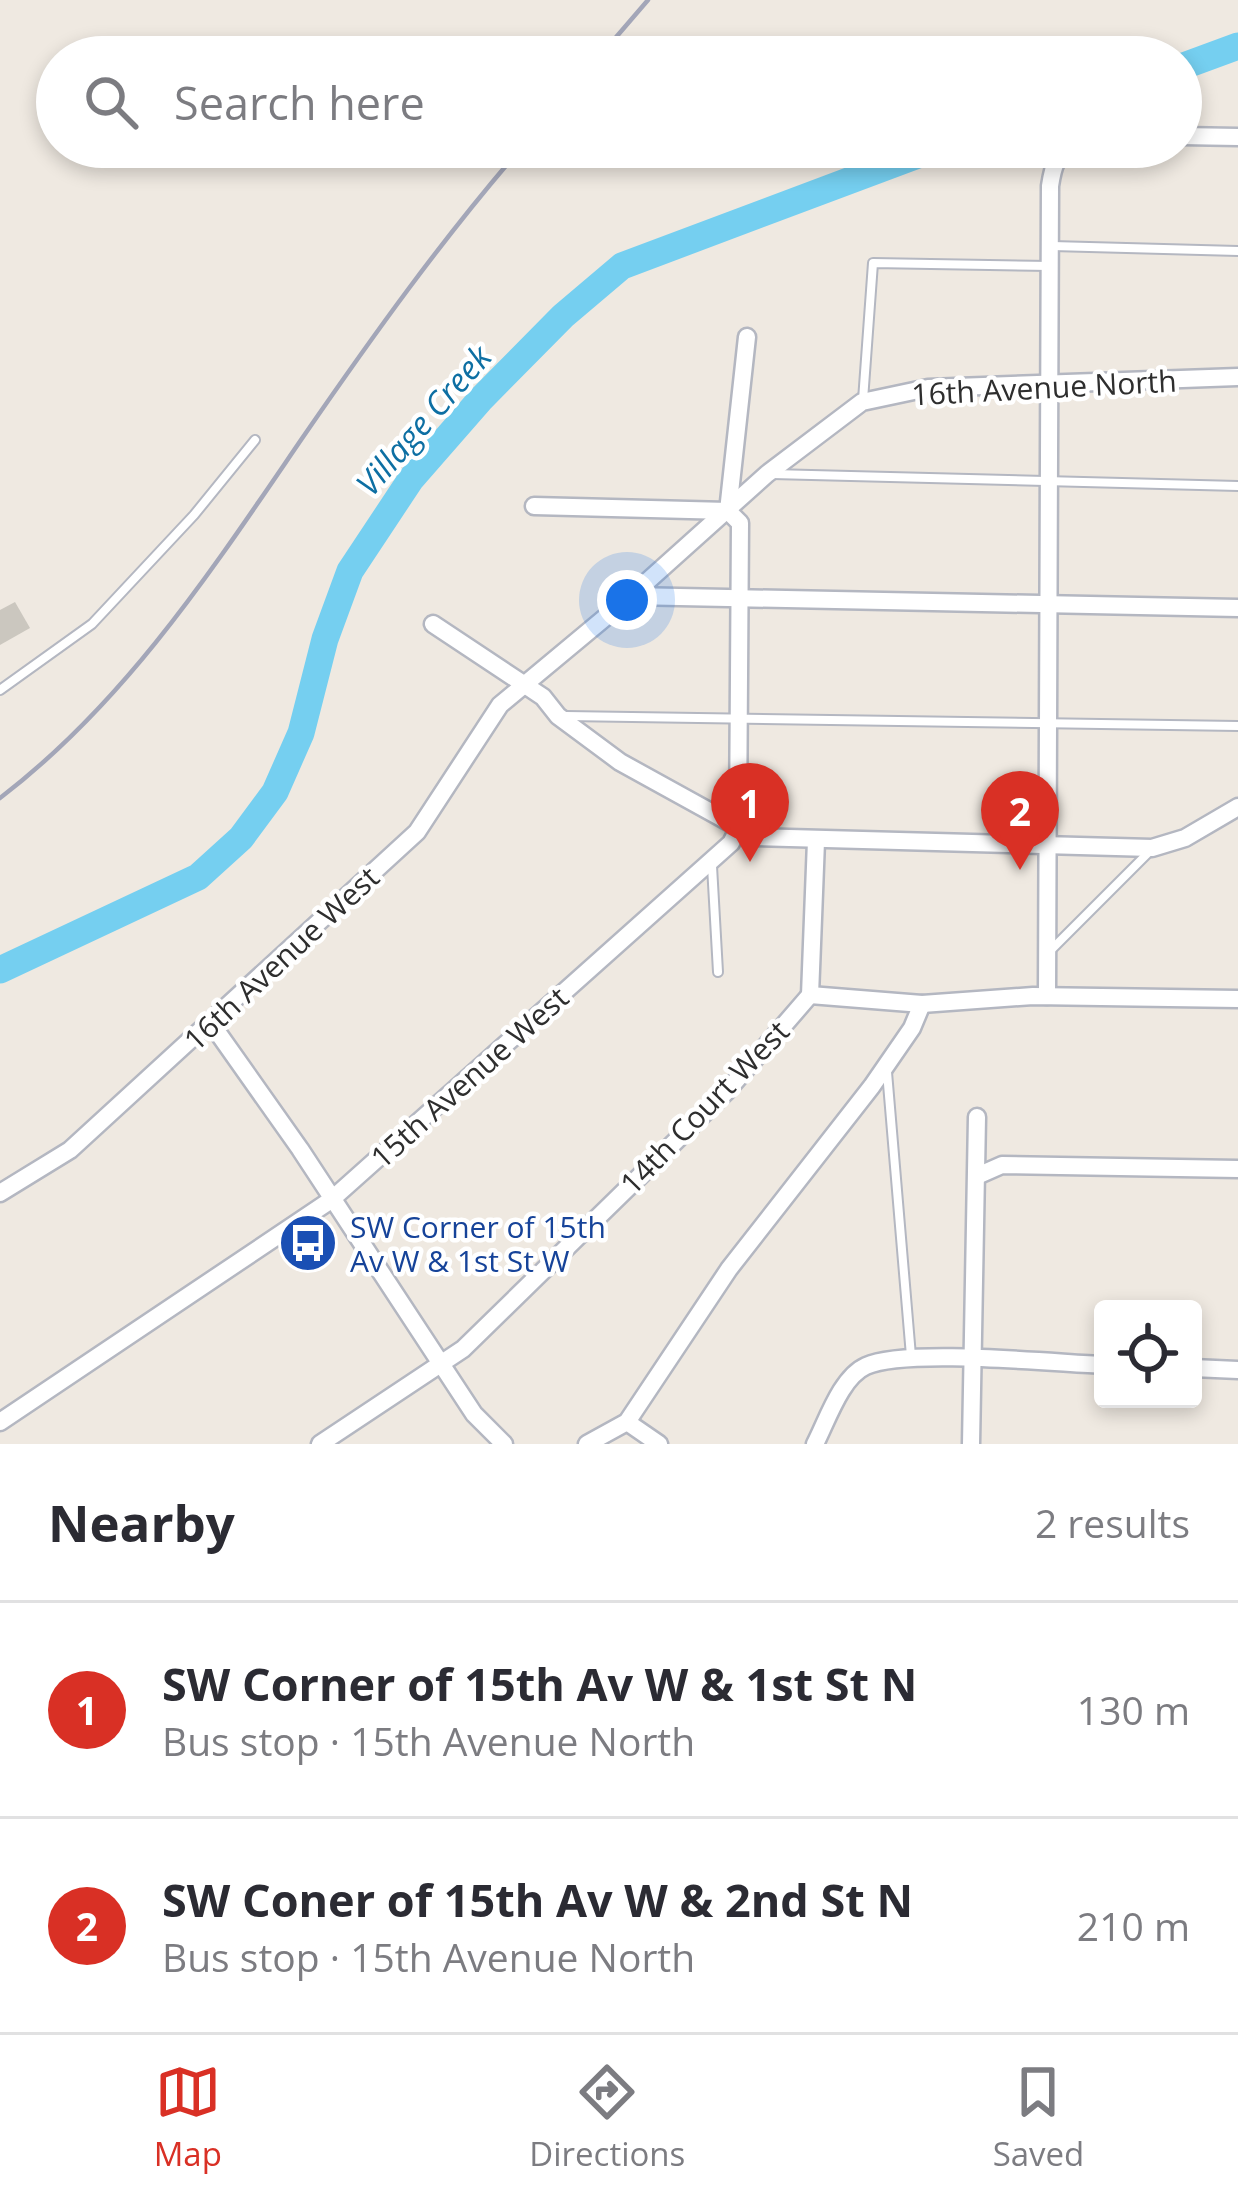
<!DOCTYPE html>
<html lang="en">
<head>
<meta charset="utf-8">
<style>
	:root { --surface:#fff; --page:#f7f7f7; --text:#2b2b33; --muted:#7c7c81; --line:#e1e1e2; --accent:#d93025 }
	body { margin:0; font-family:"Open Sans",sans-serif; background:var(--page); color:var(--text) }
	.controls { position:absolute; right:36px; bottom:36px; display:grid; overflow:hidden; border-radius:12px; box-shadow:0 6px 18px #0003 }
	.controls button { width:108px; height:108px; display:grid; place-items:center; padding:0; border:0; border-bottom:3px solid var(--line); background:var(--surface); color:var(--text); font:60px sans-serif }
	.you { position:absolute; left:627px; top:600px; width:42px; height:42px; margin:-30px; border:9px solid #fff; border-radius:50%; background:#1a73e8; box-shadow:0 0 0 18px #1a73e833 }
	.badge { display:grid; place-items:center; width:78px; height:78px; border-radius:50%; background:var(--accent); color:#fff; font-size:39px; font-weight:700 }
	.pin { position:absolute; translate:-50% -99px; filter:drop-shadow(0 3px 6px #0008) }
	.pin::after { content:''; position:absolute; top:63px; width:42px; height:36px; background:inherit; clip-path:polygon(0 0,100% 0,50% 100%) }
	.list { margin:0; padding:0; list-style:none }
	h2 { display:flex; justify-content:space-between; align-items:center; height:156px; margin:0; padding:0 48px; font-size:51px }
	h2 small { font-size:39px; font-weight:400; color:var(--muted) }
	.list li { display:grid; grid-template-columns:78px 1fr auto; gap:36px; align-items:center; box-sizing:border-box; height:216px; padding:0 48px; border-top:3px solid var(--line) }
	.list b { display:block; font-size:45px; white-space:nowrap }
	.list p { margin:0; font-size:39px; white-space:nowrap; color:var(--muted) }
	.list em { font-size:39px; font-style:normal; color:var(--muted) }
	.icon { flex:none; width:66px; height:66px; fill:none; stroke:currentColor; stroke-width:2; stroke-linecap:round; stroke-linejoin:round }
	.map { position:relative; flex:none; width:1238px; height:1444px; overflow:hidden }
	.search { position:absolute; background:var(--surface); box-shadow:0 6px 18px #0003; left:36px; right:36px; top:36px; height:132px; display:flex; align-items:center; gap:30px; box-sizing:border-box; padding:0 42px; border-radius:66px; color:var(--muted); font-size:45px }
	.sheet { height:588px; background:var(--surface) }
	nav { display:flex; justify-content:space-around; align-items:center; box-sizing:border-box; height:168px; border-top:3px solid var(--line); background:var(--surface); font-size:33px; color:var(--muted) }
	nav a { display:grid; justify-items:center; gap:6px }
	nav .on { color:var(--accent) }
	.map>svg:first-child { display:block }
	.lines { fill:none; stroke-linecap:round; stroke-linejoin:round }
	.river { stroke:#75cff0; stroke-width:27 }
	.building { fill:#cbc7bf }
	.lane-casing { stroke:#b4b7c1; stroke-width:12 }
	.street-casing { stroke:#b4b7c1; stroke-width:21 }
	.lane { stroke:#fff; stroke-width:8 }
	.street { stroke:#fff; stroke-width:16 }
	.rail { stroke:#a3a6b8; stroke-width:4.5 }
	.labels { text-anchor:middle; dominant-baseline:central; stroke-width:9; stroke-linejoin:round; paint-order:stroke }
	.street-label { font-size:30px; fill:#2e2e2e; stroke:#fff }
	.transit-label { font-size:30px; fill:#164399; stroke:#fff; text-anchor:start }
	.water-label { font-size:33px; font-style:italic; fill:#0d6fa3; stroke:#fff }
</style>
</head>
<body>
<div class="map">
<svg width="1238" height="1444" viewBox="0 0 1238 1444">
	<rect width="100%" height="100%" fill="#efe9e1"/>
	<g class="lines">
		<g class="river">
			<polyline points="1181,67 1238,46"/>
			<polyline points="0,970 198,877 241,838 275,792 301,733 325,639 350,571 411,479 480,400 563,316 622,266 939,147"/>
		</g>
	</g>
	<polygon class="building" points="15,602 30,628 0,645 0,610"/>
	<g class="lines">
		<g class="lane-casing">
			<g id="lane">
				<polyline points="1052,246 1238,251"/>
				<polyline points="863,400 873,263 1050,266"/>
				<polyline points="772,474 1238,486"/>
				<polyline points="0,690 92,624 194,515 255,440"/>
				<polyline points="566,716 1238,726"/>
				<polyline points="712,866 718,972"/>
				<polyline points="1051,950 1151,850"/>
				<polyline points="887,1072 911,1356"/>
			</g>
		</g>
		<g class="street-casing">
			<g id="street">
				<polyline points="1181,136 1238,137"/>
				<polyline points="534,506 728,511"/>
				<polyline points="631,596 1238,608"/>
				<polyline points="433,624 543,697 558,716 620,762 756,837 1152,848 1185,838 1238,807"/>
				<polyline points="810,995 922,1004 1033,996 1238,999"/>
				<polyline points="810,995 816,841"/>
				<path d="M1047,996L1050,186C1053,166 1056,153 1076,147"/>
				<polyline points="211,1023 300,1149 474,1414 504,1444"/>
				<polyline points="977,1176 1002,1165 1238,1169"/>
				<polyline points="0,1193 70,1150 417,832 500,705 631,596 767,474 862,402 928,388 1238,377"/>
				<polyline points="1193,1368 1238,1370"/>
				<polyline points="0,1422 331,1200 731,843 738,829 740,523 728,511 747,337"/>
				<polyline points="627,1422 659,1444"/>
				<polyline points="320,1444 463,1349 727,1091 810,995"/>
				<polyline points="587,1444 627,1422 729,1269 872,1086 912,1028 922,1004"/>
				<path d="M815,1444C827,1421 841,1377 866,1366C905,1348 1054,1363 1103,1365"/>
				<polyline points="971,1444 977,1117"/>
			</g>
		</g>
		<use href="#lane" class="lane"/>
		<use href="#street" class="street"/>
		<g class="rail">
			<polyline points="599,57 648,0"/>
			<path d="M0,798C127,701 214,567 303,437C372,337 442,239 522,147"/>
		</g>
	</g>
	<defs>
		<g id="bus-disc" transform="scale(3)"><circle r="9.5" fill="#1a4fb4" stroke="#fff"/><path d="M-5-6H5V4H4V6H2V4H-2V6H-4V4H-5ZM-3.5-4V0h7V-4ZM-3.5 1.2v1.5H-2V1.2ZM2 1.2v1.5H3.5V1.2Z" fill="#fff"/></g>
	</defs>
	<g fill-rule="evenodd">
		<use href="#bus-disc" x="308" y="1243"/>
	</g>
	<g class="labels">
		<g class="street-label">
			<text transform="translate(1044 387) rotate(-3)">16th Avenue North</text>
			<text transform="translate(281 958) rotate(-43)">16th Avenue West</text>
			<text transform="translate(469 1077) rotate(-42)">15th Avenue West</text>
			<text transform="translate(704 1107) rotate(-46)">14th Court West</text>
		</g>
		<g class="transit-label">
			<text x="350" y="1226">SW Corner of 15th<tspan x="350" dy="34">Av W &amp; 1st St W</tspan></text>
		</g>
		<g class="water-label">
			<text transform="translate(423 420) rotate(-49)">Village Creek</text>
		</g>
	</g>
</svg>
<div class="controls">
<button><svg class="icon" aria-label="locate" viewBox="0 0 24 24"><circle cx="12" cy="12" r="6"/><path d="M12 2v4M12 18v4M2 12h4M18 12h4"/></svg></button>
</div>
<div class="you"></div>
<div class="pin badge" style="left:750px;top:862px">1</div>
<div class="pin badge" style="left:1020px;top:870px">2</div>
<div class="search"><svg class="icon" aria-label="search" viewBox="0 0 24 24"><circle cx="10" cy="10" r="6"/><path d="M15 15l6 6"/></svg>Search here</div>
</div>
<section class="sheet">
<h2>Nearby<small>2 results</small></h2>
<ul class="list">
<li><span class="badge">1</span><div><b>SW Corner of 15th Av W &amp; 1st St N</b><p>Bus stop · 15th Avenue North</p></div><em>130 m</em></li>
<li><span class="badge">2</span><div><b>SW Coner of 15th Av W &amp; 2nd St N</b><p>Bus stop · 15th Avenue North</p></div><em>210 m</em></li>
</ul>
</section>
<nav>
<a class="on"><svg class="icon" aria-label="map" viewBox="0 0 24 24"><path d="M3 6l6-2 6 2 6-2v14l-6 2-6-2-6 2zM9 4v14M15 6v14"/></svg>Map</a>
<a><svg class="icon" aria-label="directions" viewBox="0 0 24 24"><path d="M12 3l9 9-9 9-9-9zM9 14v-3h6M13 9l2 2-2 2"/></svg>Directions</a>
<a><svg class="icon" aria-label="saved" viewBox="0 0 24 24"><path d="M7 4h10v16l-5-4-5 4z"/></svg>Saved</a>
</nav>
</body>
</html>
